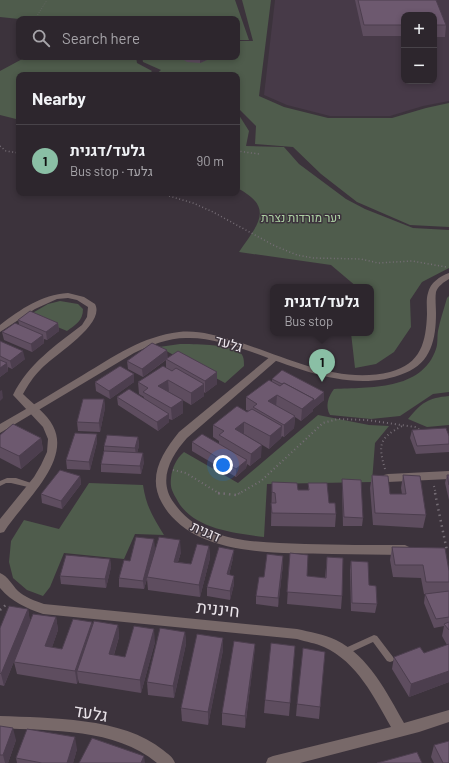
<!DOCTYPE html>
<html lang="en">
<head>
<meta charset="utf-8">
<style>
	:root { --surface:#2d262d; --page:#393239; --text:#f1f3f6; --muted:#a7a5aa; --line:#484349; --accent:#8abfa5 }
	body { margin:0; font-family:Barlow,Heebo,sans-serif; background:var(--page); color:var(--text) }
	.controls { position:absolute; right:12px; top:12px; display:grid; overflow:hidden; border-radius:8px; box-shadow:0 2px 6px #0003 }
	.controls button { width:36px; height:36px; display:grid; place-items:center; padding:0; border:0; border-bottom:1px solid var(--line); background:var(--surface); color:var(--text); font:20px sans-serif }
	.you { position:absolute; left:223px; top:465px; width:14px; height:14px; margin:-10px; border:3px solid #fff; border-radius:50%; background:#1a73e8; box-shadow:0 0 0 6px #1a73e833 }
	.badge { display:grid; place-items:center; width:26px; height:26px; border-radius:50%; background:var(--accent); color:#111; font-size:13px; font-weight:700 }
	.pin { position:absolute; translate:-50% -33px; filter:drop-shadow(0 1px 2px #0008) }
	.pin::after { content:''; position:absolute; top:21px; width:14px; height:12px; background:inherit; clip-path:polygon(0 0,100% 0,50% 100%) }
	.popup { position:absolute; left:270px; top:284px; width:104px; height:52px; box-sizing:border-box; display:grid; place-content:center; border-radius:8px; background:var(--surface); filter:drop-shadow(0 1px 3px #0005); font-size:13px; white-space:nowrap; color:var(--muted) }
	.popup b { font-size:15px; color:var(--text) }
	.popup::after { content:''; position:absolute; left:50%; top:100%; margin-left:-8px; border:8px solid transparent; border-top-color:var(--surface) }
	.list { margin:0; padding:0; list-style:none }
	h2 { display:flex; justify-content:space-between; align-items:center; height:52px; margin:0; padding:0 16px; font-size:17px }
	h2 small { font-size:13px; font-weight:400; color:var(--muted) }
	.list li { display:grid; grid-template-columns:26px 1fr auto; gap:12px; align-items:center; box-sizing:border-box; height:72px; padding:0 16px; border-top:1px solid var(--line) }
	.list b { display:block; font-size:15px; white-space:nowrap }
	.list p { margin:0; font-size:13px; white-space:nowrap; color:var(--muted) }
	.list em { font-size:13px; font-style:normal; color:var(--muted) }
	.icon { flex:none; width:22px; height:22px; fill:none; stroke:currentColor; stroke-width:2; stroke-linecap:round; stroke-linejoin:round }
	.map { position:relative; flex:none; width:449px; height:763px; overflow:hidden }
	.search { position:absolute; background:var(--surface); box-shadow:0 2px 6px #0003; left:16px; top:16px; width:224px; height:44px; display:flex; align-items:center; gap:10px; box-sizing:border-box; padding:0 14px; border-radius:8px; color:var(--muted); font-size:15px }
	.panel { position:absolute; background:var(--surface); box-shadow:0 2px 6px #0003; left:16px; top:72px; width:224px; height:124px; border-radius:8px }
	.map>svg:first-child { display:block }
	.built { fill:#473a48; fill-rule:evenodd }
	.green { fill:#4f5c4c }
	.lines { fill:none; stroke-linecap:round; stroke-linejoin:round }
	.path-far3 { stroke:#766e76; stroke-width:1; stroke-dasharray:0.5 2; stroke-linecap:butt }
	.path-far2 { stroke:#766e76; stroke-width:1.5; stroke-dasharray:1 2.5; stroke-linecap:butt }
	.path-far1 { stroke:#766e76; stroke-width:2; stroke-dasharray:1 3; stroke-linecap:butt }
	.path { stroke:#766e76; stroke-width:2.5; stroke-dasharray:1.5 4; stroke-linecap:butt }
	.service { fill:#786969; fill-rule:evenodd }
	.minor { fill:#786969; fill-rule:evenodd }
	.tertiary { fill:#786969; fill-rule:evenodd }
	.wall { fill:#5e4d5f }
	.shaded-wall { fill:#4c3e4e }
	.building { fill:#6d596f; stroke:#4c3e4e }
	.labels { text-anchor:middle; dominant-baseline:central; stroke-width:3; stroke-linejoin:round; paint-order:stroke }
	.far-park-label { font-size:12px; fill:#add1a3; stroke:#3c333c }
	.street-label { font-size:14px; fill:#eae4ea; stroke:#3c333c }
	.near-street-label { font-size:17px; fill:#eae4ea; stroke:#3c333c }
</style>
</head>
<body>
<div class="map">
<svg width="449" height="763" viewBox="0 0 449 763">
	<rect width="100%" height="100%" fill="#3c333c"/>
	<path class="built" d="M275,0H449V101L423,106L390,116H330L287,105L264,95ZM404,15H434V81H404Z"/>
	<g class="green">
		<polygon points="0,0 235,0 249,40 237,40 237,19 19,19 0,17"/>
		<polygon points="242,0 271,0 259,96 284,107 328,118 392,118 426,108 449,103 449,227 410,225 357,202 321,174 293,147 255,144 256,126 237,107 237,75 155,75 161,70 143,62 142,57 237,57 237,41 253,41"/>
		<polygon points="26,57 136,57 137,63 152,71 148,75 19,75 19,117 16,119 0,115 0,71"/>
		<path d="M237,112L249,131L246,146L284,147L299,164L346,199L365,209L413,228L449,230V268L422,282L410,300L411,327L394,352L376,364L355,368L351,333H371V287H357L331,265L239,252C257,225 276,208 237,188Z"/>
		<path d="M449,296V392L433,394L400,416L371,419L330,415C325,406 328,397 334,389C369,387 422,391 436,349C438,344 437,337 438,331C440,320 444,309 447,298Z"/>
		<path d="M60,301L78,304L83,309C83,321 75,325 67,331L29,315L48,304Z"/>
		<path d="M180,344C194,344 227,344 239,352C244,355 244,360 244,366L225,383L159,347Z"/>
		<path d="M449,396V425L427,427L408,419C422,402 428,398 449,396Z"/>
		<path d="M318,415L369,425L389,426L375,443L372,482L267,484L264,537C234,533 191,529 176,498C172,491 170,487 171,478C172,468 176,459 184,452L238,483Z"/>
		<path d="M89,483L143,485C146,506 153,517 164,535L135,534L124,559L64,553L50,587L43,596L27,590L13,578L9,562L11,541L24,520L59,529Z"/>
	</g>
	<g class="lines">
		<polyline class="path-far3" points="35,19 47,0"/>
		<g class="path-far2">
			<polyline points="0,146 6,151 19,153"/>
			<polyline points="237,151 259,154"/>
			<polyline points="159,193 193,203 213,212 275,246 297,255 313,258 361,259 378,263 412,261 446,267"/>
		</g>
		<g class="path-far1">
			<path d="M385,469C378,445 379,438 402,426"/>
			<polyline points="173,470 186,473 220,494"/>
			<polyline points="434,486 436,494"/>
			<polyline points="238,494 261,481 323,423 338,419 367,420 415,427 422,431"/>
		</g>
		<g class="path">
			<polyline points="218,493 236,495 240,493"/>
			<polyline points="435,493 447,551"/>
			<polyline points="0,610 8,603"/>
		</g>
		<g class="service">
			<polygon points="7,478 16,478 34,484 35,486 34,488 32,488 11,483 6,483 0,486 0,481"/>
			<polygon points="374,635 377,636 393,657 394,659 393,661 390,662 387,661 373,642 347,654 344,655 341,654 340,652 341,650"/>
		</g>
		<g class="minor">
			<path d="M68,293L84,297L95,304C106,324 54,355 41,369C33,377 28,385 23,394C33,404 47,414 53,426C72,462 22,503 4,532L0,533V519L34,477L41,465L47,452L48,439L43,427L13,395C28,364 56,345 82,325L87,317L88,307L77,300L68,298L57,299L35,309L0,332V325C21,309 41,295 68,293Z"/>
			<path d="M274,355L279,358L277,360L187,438C171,456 157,480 174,503C183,516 197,527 212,532C241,543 274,543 305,544C338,545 372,545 405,545L409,547L411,550L409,553L405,555C381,555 356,554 332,554C289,553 240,555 200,537C185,530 170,518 162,503C147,477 162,453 179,432L271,356Z"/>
			<polygon points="449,471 449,479 388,482 384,481 382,478 384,475 388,474"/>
			<path d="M0,573C8,576 12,585 18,591C25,597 35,601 44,604L297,629C310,632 324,634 336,640C369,656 387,693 404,723L449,710V722L419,732L300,763H266L268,758L273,756L391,727C374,697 357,662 324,647C316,643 306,642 297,639L43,614C26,608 12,602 0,588Z"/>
		</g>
		<g class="tertiary">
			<path d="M449,273V279C444,282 438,286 436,292C435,298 436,307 436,313C436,339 431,363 405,373C355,394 299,369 252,352C231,345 208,337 186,338C168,338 151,345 134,353L0,433V424C28,408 55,392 83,375C113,357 143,336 179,332C197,330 215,335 232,340C283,355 336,385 390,372C421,364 426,342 427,314C427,307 426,299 428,293C430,283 440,276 449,273Z"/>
			<path d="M0,716C49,718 123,717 163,750C168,754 173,757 175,763H157C115,728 52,731 0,728Z"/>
		</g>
	</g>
	<g class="wall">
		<polygon points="355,0 436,0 446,25 445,37 434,37 434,15 404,15 404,36 363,36"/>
		<polygon points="181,57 209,57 209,59 200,63 187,62 181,58"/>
		<polygon points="18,320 58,323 59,331 47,340 44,339 44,343 32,352 4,340 2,332 19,324"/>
		<polygon points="0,341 25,359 12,369 8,367 8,371 0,377"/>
		<polygon points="168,358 217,384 205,393 204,392 204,396 191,405 169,392 168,392 183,413 172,420 169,419 169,422 158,431 118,405 117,397 144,398 144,397 139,394 138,382 166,368 166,360 143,377 128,369 127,361"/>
		<polygon points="134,374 134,382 110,399 96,391 95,382"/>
		<polygon points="272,379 324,400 313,409 313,411 301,421 295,417 294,428 284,437 282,436 281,438 269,449 244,434 261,457 250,466 247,464 246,468 236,477 192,451 192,442 219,444 219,441 213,437 213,425 249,411 246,410 246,397 272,381"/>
		<polygon points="104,399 105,408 100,432 78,431 77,422"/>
		<polygon points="412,430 449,436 449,452 416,454 410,438"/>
		<polygon points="97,434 97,442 90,470 67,469 66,460"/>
		<polygon points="0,435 41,438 43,450 21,469 0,458"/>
		<polygon points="138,437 139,446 137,453 144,462 141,474 101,472 101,464 104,451 104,446"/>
		<polygon points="372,475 390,494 402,494 401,488 403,475 426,515 423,528 373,525 370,488"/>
		<polygon points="447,475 449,475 449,500 445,483"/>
		<polygon points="80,476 81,484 62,509 42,503 41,494"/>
		<polygon points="342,479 363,518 362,526 343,526 342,488"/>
		<polygon points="272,482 298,490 308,490 308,483 329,503 336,514 335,527 271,526"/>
		<polygon points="209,546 210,558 200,597 148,590 147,579 144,589 119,587 119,578 155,548 149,570 181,552 178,562 191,564"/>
		<polygon points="392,547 449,571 449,682 409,697 392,669 394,657 424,653 447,645 442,636 444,626 434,628 424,603 425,594 424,594 421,578 393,577 390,560"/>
		<polygon points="290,553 307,576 325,578 327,557 342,596 341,609 287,604"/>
		<polygon points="233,558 229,575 234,576 234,584 230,600 207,596 207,587"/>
		<polygon points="110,559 111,567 106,588 61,584 60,576"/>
		<polygon points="351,561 377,604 375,613 351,611 350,570"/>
		<polygon points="283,564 278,607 256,604 256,596 264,577"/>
		<polygon points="28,609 30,622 56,617 58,630 52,647 62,649 92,622 93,626 118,625 119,637 114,655 125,657 155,642 141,693 79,683 78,679 77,684 17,674 14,662 28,627 4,686 0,685 0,628"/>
		<polygon points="185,632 186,644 174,698 148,695 147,682"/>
		<polygon points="223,638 223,650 208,725 182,721 181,708"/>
		<polygon points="255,644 254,656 245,728 222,725 222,713"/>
		<polygon points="295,646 289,716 264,713 265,700"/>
		<polygon points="325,652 319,719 296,716 297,704"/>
		<polygon points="0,726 16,740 8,763 0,763"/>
		<polygon points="434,745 449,763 434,763 431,757"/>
		<polygon points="77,749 73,763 17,763 16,758"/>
	</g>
	<g class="shaded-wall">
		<polygon points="200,57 209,57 209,59 200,63"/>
		<polygon points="58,323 59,331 47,340 46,332"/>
		<polygon points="43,335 44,343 32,352 31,344"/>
		<polygon points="167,350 168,358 143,377 142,369"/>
		<polygon points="23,351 25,359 12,369 10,361"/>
		<polygon points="7,363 8,371 0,377 0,368"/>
		<polygon points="217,372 217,384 205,393 205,381"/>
		<polygon points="134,374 134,382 110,399 109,391"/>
		<polygon points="168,380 169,392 159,398 158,386"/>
		<polygon points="204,384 204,396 191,405 191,393"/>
		<polygon points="2,390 3,398 0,401 0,391"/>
		<polygon points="324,392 324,400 313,409 313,411 301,421 302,409 314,399"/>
		<polygon points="277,395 276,407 268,401"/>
		<polygon points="104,399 105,408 100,432 99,423"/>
		<polygon points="183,400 183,413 172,420 171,408"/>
		<polygon points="169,414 169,422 158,431 157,422"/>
		<polygon points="295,416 294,428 284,437 284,425"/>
		<polygon points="244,422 244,434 235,441 235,429"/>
		<polygon points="282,426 281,438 269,449 270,436"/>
		<polygon points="97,434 97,442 90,470 89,462"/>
		<polygon points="138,437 139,446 136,456 135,448"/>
		<polygon points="41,438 43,450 21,469 19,456"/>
		<polygon points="262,445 261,457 250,466 251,454"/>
		<polygon points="143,453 144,462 141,474 140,466"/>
		<polygon points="247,460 246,468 236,477 236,469"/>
		<polygon points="80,476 81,484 62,509 61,501"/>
		<polygon points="154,539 155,548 144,589 143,581"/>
		<polygon points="180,540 181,552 174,574 174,562"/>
		<polygon points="209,546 210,558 200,597 199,585"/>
		<polygon points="234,550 233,558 227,583 227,574"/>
		<polygon points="283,556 283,564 278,607 278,598"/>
		<polygon points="110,559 111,567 106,588 105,579"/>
		<polygon points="234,576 234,584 230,600 230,591"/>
		<polygon points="28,609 30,622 4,686 1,674"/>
		<polygon points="56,617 58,630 48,659 45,646"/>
		<polygon points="92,622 94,634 77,671 78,679 77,684 75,671"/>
		<polygon points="118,625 119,637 110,667 109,654"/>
		<polygon points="154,629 155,642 141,693 140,680"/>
		<polygon points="185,632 186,644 174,698 173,686"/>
		<polygon points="223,638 223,650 208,725 208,712"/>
		<polygon points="255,644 254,656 245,728 245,716"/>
		<polygon points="449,671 449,682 409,697 411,684"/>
		<polygon points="13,728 16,740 8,763 5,763 3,755"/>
		<polygon points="75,737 77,749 73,763 67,763"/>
		<polygon points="144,756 145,763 141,763"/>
	</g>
	<g class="building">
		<polygon points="358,0 436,0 446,25 434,25 434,15 404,15 404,25 364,25"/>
		<polygon points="30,311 58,323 46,332 18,320"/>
		<polygon points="15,323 43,335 31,344 2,332"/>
		<polygon points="0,341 23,351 10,361 0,356"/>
		<polygon points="152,343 167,350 142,369 127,361"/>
		<polygon points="178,351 217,372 205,381 166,359"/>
		<polygon points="0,360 7,363 0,368"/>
		<polygon points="120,366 134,374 109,391 95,382"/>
		<polygon points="163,366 172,371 176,368 204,384 191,393 168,380 158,386 183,400 171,408 143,392 148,388 138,382"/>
		<polygon points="282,370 324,392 314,401 314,399 284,383 282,384 272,379"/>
		<polygon points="269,380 280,386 284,383 314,399 302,409 277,395 268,401 295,416 284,425 253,407 257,404 246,397"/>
		<polygon points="129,389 169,414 157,422 117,397"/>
		<polygon points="83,399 104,399 99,423 77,422"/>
		<polygon points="237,406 247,412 252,409 282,426 270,436 244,422 235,429 262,445 251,454 219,435 224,431 213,425"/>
		<polygon points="13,424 41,438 19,456 0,447 0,435"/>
		<polygon points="446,428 449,436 449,444 417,446 412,430"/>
		<polygon points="75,433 97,434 89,462 66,460"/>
		<polygon points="202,434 247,460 236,469 192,442"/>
		<polygon points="107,435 138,437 135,448 104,446"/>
		<polygon points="104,451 143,453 140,466 101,464"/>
		<polygon points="60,470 80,476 61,501 41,494"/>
		<polygon points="372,475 388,476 390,494 406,494 403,475 420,476 426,515 375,513"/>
		<polygon points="447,475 449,475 449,485"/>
		<polygon points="342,479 361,480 363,518 344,517"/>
		<polygon points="272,482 297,483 298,490 309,490 308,483 327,483 329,503 335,503 336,514 272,513 271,503 276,503 275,493 272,492"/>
		<polygon points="136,537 154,539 143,581 119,578 124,560 130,561"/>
		<polygon points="159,537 180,540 174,562 191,564 197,544 209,546 199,585 147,577"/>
		<polygon points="219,547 234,550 227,574 234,576 230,591 207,587"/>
		<polygon points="392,547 445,548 449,571 449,582 426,582 423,565 395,565"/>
		<polygon points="290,553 308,555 307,576 326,578 327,557 343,558 342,596 287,592"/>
		<polygon points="267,554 283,556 278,598 256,596 259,577 264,577"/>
		<polygon points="66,555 110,559 105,579 60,576"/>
		<polygon points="351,561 368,562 369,585 376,586 377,604 352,603"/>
		<polygon points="449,591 449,617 436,619 425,594"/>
		<polygon points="9,606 28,609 1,674 0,673 0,628"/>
		<polygon points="33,614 56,617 45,646 62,649 73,619 92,622 75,671 14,662"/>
		<polygon points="94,621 118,625 109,654 125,657 134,626 154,629 140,680 77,671"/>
		<polygon points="449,622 449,630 444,624"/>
		<polygon points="160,628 185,632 173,686 147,682"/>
		<polygon points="197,634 223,638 208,712 181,708"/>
		<polygon points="234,641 255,644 245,716 222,713"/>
		<polygon points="271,643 295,646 290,703 265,700"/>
		<polygon points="449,644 449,671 411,684 394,657 420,647 424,653"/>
		<polygon points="303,648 325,652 320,707 297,704"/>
		<polygon points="0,726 13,728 3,755 0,755"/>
		<polygon points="27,729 75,737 67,763 42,763 16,758"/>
		<polygon points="92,738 144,756 141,763 79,763"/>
		<polygon points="449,741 449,763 443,763 434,745"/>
		<polygon points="417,752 422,763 377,763"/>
	</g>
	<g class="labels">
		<g class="far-park-label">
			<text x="301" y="217">יער מורדות נצרת</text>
		</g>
		<g class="street-label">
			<text transform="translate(229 343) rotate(17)">גלעד</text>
			<text transform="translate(206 531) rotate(24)">דגנית</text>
		</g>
		<g class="near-street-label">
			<text transform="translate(218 608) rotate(6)">חיננית</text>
			<text transform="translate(91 712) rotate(10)">גלעד</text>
		</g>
	</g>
</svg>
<div class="controls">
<button>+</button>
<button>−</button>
</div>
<div class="you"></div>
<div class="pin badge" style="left:322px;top:382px">1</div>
<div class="popup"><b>גלעד/דגנית</b>Bus stop</div>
<div class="search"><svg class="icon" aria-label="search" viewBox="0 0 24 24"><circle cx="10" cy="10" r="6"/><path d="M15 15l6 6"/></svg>Search here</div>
<section class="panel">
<h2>Nearby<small></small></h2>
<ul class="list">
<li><span class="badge">1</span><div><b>גלעד/דגנית</b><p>Bus stop · גלעד</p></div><em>90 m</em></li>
</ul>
</section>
</div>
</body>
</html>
